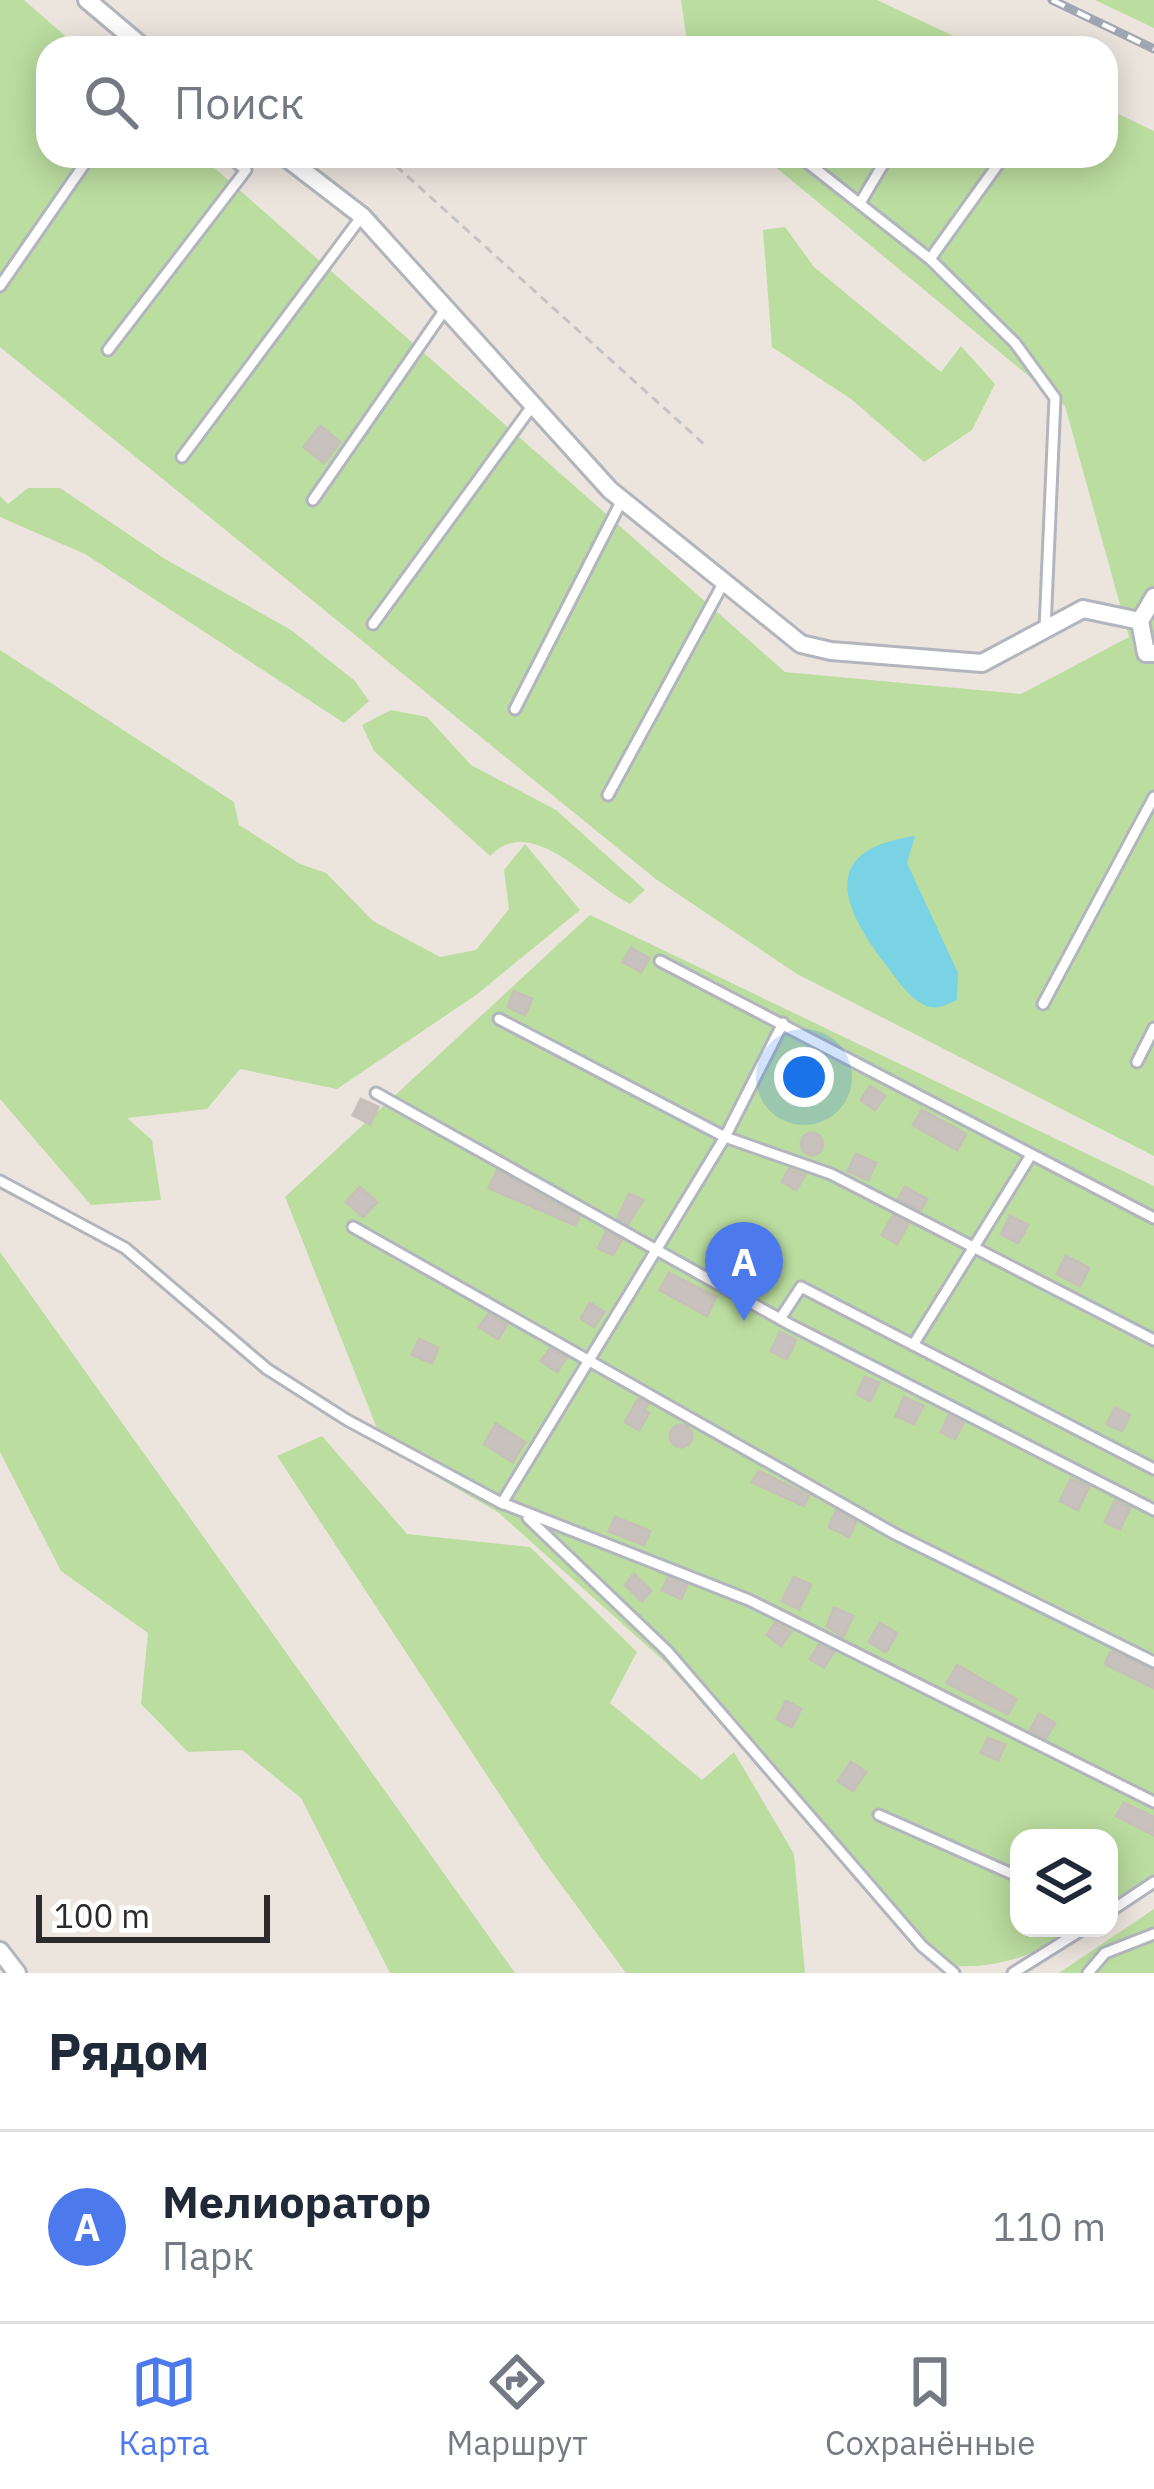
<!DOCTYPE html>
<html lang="ru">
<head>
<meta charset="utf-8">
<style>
	:root { --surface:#fff; --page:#f2f2f3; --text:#1f2937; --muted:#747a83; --line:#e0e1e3; --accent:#4c79eb }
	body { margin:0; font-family:"IBM Plex Sans",sans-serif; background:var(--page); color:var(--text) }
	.controls { position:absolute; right:36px; bottom:36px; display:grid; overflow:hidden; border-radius:24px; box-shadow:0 6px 30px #0003 }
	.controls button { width:108px; height:108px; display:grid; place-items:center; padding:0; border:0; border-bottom:3px solid var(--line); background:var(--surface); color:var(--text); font:60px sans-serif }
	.scale { position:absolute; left:36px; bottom:30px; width:234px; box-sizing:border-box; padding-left:12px; border:6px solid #2b2b2b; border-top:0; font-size:33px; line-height:42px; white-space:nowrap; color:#2b2b2b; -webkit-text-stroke:9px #fff; paint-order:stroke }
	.you { position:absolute; left:804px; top:1077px; width:42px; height:42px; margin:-30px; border:9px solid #fff; border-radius:50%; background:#1a73e8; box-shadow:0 0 0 18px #1a73e833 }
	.badge { display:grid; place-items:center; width:78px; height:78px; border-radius:50%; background:var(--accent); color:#fff; font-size:39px; font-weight:700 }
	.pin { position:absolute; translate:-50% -99px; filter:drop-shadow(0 3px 6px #0008) }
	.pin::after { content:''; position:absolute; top:63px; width:42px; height:36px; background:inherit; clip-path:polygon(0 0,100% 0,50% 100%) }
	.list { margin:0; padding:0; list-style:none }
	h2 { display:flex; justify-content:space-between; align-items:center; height:156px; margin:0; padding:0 48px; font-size:51px }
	h2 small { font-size:39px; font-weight:400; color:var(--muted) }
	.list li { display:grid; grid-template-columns:78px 1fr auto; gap:36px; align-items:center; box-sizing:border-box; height:192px; padding:0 48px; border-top:3px solid var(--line) }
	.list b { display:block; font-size:45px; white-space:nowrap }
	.list p { margin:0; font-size:39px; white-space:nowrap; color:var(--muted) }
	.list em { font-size:39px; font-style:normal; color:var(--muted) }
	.icon { flex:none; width:66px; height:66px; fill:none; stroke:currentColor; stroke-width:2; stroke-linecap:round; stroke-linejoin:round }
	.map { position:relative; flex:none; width:1154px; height:1973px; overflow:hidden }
	.search { position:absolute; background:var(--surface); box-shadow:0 6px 30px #0003; left:36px; right:36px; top:36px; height:132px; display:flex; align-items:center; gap:30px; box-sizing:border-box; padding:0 42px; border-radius:36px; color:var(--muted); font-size:45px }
	.sheet { height:348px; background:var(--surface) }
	nav { display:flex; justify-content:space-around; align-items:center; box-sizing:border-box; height:168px; border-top:3px solid var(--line); background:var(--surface); font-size:33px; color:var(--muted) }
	nav a { display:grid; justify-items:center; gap:6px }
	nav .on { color:var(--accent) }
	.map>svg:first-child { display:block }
	.green { fill:#bbdda0 }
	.water { fill:#7ad3e5 }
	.building { fill:#c7c2be; stroke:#c7c0b8; stroke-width:3 }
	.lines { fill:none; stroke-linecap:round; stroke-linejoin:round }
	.lane-casing { stroke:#b2b5bd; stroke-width:15 }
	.street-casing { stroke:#b2b5bd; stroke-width:22 }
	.path { stroke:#c4c4c4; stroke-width:3; stroke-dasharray:9 6; stroke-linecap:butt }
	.lane { stroke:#fff; stroke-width:9 }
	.street { stroke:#fff; stroke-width:16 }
	.rail-casing { stroke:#a1a6b3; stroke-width:9 }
	.rail { stroke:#fff; stroke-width:4.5; stroke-dasharray:14; stroke-linecap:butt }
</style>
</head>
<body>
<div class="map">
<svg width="1154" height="1973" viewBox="0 0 1154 1973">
	<rect width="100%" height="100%" fill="#ece5de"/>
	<g class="green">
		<polygon points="0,0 24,0 79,48 48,48 48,156 201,156 785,672 1021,694 1129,637 1065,406 762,156 1106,156 1106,108 1154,131 1154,1156 797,974 657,880 0,347"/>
		<polygon points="681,0 877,0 979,48 688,48"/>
		<polygon points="1095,0 1154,0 1154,28"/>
		<polygon points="785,227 814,267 941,372 961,346 995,384 972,430 924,462 851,399 772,347 763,230"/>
		<polygon points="28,488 60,488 165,559 291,630 355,681 369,701 344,723 85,554 0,517 0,496 8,504"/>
		<polygon points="0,650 234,802 239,825 300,864 326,873 373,921 440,957 476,950 509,909 504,870 525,844 580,910 476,995 337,1089 240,1069 207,1109 127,1118 152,1140 161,1200 91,1205 0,1099"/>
		<path d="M391,710L427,717L471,765L556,810L645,890L630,904C585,880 531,813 490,856L374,751L362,725Z"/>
		<path d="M590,915L1154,1186V1879L1109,1909V1838H1019V1928H1079C1038,1955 989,1973 940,1964L666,1663L499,1513L384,1446L285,1197Z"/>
		<polygon points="0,1252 515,1973 390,1973 301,1798 242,1750 188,1752 141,1704 148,1633 61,1571 0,1452"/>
		<polygon points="322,1436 407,1534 530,1547 637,1652 610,1703 702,1780 734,1752 794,1854 805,1973 626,1973 542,1859 277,1456"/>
		<polygon points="1154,1909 1154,1973 1059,1973"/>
	</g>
	<path class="water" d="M915,836L907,863L958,973L957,1000C948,1004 940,1009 930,1007C910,1002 895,976 883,961C838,901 823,849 915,836Z"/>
	<g class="building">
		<polygon points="320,426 340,442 324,463 304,447"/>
		<polygon points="631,948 649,958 641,972 623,962"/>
		<polygon points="514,991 532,999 525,1015 508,1007"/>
		<polygon points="786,1057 803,1065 796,1079 779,1070"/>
		<polygon points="870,1086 885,1096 875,1110 861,1100"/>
		<polygon points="361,1099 378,1107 370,1124 353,1115"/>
		<polygon points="922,1110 966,1134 957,1150 913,1125"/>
		<circle cx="812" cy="1144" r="11"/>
		<polygon points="856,1154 876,1163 868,1180 848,1171"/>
		<polygon points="789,1169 805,1175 796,1190 782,1182"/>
		<polygon points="497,1171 579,1217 575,1225 489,1188"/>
		<polygon points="360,1187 377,1202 363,1217 346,1202"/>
		<polygon points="905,1187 927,1199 921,1210 898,1199"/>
		<polygon points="629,1194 643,1200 628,1224 618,1218"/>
		<polygon points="893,1216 908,1224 897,1244 882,1235"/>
		<polygon points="1010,1216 1028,1225 1018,1243 1001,1234"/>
		<polygon points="606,1232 621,1240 613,1255 598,1248"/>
		<polygon points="1066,1256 1089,1268 1080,1286 1057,1274"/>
		<polygon points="669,1273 716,1297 707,1316 660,1290"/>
		<polygon points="590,1303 604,1312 594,1327 581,1318"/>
		<polygon points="488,1314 507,1325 498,1339 479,1327"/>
		<polygon points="780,1332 796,1340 787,1359 771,1351"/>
		<polygon points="419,1339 438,1348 432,1363 412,1355"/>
		<polygon points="550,1349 566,1358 557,1372 541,1361"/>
		<polygon points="865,1377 879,1383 870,1401 857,1394"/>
		<polygon points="904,1397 923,1406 914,1424 896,1416"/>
		<polygon points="638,1399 648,1404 644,1410 649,1413 639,1430 625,1422"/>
		<polygon points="1115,1408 1130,1415 1122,1431 1107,1424"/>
		<polygon points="949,1415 963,1423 955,1439 941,1432"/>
		<polygon points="496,1424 525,1442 513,1462 484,1444"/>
		<circle cx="681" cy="1436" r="11"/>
		<polygon points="759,1471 809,1496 804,1506 752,1482"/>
		<polygon points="1071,1479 1089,1487 1078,1510 1060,1501"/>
		<polygon points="1115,1501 1130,1508 1120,1529 1105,1522"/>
		<polygon points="836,1511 856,1522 849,1537 829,1527"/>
		<polygon points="615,1517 650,1531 644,1545 609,1531"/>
		<polygon points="634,1574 651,1591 642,1601 625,1585"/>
		<polygon points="794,1577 811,1585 799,1609 782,1601"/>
		<polygon points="668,1578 687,1585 681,1599 662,1590"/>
		<polygon points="834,1608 853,1616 843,1637 827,1626"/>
		<polygon points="775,1623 791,1632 781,1646 767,1635"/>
		<polygon points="880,1623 897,1633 886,1652 869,1642"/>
		<polygon points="819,1645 834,1652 824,1667 810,1659"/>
		<polygon points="1111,1651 1154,1671 1154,1688 1105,1664"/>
		<polygon points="957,1665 1016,1699 1008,1714 947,1683"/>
		<polygon points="786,1701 801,1709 792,1727 777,1719"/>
		<polygon points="1039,1714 1055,1723 1046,1738 1030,1730"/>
		<polygon points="988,1738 1005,1745 998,1760 981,1753"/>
		<polygon points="851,1762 866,1772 853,1791 838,1781"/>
		<polygon points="1124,1803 1154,1817 1154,1835 1116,1816"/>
	</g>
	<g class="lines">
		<g class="lane-casing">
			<g id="lane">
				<polyline points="853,48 853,47"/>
				<polyline points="799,156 930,259 1015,343 1055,398 1045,629"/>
				<polyline points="860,203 888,156"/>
				<polyline points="930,259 1004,156"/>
				<polyline points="0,286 90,156"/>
				<polyline points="108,350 246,170 228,156"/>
				<polyline points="182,457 362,216"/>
				<polyline points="313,500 446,308"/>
				<polyline points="373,624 533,405"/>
				<polyline points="515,709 622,500"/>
				<polyline points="608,795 724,582"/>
				<polyline points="660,961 1154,1218"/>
				<polyline points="1043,1004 1154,797"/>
				<polyline points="499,1019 725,1137 831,1174 1154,1340"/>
				<polyline points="783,1023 725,1137 502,1503 749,1600 1154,1802"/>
				<polyline points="1137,1062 1154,1028"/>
				<polyline points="376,1093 789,1324 1154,1510"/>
				<polyline points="0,1181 125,1248 267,1369 347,1420 503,1504"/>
				<polyline points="353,1227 895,1534 1154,1662"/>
				<polyline points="780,1319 801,1287 1154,1469"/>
				<polyline points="913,1345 1031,1155"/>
				<polyline points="528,1518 667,1651 922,1946 954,1973"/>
				<polyline points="879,1815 1019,1877"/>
				<polyline points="1109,1912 1154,1882"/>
				<polyline points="1013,1973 1085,1928"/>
				<polyline points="1088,1973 1105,1953 1154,1934"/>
			</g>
		</g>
		<g class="street-casing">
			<g id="street">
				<polyline points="87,0 144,48"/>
				<polyline points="284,156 362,216 610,490 801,644 831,651 982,663 1083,609 1140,621"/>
				<polyline points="1154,597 1140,621 1146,653 1154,653"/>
				<polyline points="0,1951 17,1973"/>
			</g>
		</g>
		<polyline class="path" points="385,156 705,445"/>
		<use href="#lane" class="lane"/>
		<use href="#street" class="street"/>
		<g class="rail-casing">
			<polyline id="rail" points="1052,0 1154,49"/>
		</g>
		<use href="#rail" class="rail"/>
	</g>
</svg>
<div class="controls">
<button><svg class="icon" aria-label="layers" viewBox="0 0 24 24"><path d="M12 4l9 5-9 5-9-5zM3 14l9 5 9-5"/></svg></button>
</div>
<div class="scale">100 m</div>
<div class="you"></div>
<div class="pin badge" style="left:744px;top:1321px">A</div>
<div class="search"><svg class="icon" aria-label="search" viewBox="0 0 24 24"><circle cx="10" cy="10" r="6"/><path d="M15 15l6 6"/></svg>Поиск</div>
</div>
<section class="sheet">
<h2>Рядом<small></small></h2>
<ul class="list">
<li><span class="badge">A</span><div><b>Мелиоратор</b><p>Парк</p></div><em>110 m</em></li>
</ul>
</section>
<nav>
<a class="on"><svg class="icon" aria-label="map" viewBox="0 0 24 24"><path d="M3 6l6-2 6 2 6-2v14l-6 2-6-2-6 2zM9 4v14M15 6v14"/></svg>Карта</a>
<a><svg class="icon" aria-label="directions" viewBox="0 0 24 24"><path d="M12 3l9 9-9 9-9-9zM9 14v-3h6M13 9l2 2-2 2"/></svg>Маршрут</a>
<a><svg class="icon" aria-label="saved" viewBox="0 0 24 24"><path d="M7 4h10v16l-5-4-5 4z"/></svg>Сохранённые</a>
</nav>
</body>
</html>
